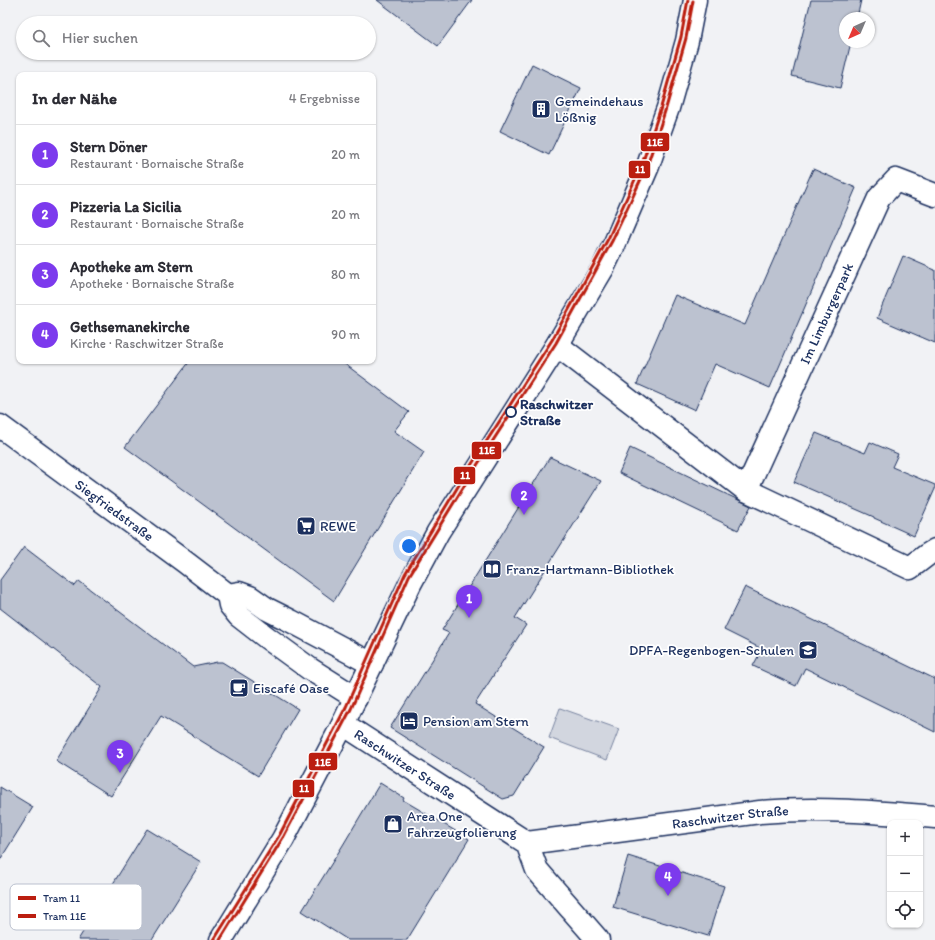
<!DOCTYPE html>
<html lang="de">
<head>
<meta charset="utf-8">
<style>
	:root { --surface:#fff; --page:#f7f7f7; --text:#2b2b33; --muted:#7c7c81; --line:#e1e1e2; --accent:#7c3aed }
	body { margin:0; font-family:Itim,sans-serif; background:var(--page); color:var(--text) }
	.controls { position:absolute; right:12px; bottom:12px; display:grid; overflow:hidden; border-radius:8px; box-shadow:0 1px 3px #0004 }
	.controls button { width:36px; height:36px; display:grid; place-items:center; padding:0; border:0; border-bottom:1px solid var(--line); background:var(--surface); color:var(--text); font:20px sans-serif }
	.compass { position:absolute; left:839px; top:12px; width:36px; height:36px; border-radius:50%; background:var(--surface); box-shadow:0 1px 3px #0004; rotate:224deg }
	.you { position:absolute; left:409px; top:546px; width:14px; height:14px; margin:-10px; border:3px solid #fff; border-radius:50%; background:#1a73e8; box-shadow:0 0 0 6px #1a73e833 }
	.badge { display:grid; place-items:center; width:26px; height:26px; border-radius:50%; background:var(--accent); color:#fff; font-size:13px; font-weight:700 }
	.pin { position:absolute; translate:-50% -33px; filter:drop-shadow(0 1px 2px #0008) }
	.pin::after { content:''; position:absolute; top:21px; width:14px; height:12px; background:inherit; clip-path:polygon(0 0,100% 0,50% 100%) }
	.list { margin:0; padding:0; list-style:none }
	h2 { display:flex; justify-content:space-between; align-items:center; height:52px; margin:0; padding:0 16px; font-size:17px }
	h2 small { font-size:13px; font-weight:400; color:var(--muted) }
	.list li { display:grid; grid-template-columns:26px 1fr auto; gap:12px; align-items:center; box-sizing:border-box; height:60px; padding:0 16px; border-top:1px solid var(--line) }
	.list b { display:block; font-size:15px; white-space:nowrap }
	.list p { margin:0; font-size:13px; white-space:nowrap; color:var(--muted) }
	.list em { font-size:13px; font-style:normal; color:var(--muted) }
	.icon { flex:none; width:22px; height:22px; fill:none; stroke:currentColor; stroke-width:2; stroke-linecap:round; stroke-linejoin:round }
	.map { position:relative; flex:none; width:935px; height:940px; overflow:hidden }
	.search { position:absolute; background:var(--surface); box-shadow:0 1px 3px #0004; left:16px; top:16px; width:360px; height:44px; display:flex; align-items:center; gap:10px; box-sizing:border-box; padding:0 14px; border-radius:22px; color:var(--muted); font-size:15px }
	.panel { position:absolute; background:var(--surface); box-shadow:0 1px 3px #0004; left:16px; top:72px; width:360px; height:292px; border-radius:8px }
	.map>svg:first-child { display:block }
	.green { fill:#d2d6df; stroke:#76829e }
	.building { fill:#bcc2d0; stroke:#1b2f5e }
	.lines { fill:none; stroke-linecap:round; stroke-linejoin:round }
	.minor-casing { stroke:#1b2f5e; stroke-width:25 }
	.major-casing { stroke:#1b2f5e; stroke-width:25 }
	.minor { stroke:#fff; stroke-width:22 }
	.major { stroke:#fff; stroke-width:22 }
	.tram-1-casing { stroke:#fff; stroke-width:6 }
	.tram-2-casing { stroke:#fff; stroke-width:6 }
	.tram-1 { stroke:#bb1e10; stroke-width:3 }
	.tram-2 { stroke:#bb1e10; stroke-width:3 }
	.stop-dot { fill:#fff; stroke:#1b2f5e; stroke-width:2 }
	.labels { text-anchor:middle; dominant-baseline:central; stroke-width:3.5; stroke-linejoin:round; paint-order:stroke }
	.poi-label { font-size:14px; fill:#1b2f5e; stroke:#fff; text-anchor:start }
	.street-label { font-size:14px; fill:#1b2f5e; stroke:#fff }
	.stop-label { font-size:14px; font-weight:bold; fill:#1b2f5e; stroke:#fff; text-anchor:start }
	.key { fill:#fff; stroke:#bbc1cf; stroke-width:1 }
	.key-label { font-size:11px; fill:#1b2f5e }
	.line-badge { stroke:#fff; stroke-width:1.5 }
	.badge-label { font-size:11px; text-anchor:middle; font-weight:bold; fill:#fff }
</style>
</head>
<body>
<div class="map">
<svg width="935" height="940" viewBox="0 0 935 940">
	<rect width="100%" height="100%" fill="#f1f2f5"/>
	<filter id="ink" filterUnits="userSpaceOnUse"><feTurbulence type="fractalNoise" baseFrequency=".025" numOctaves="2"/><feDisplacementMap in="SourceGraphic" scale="8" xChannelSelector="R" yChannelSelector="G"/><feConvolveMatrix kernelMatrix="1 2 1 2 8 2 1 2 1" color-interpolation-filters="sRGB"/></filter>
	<g filter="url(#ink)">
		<polygon class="green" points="560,708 619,729 607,760 549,738"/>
		<g class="building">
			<polygon points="377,0 472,0 438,46"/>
			<polygon points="811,0 861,0 857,18 845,18 845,42 851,42 840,88 792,76"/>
			<polygon points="532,64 581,88 549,155 500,131"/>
			<polygon points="813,169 856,188 770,388 715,364 695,410 637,384 675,295 745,325"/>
			<polygon points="903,256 935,270 935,343 877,318"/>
			<polygon points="190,361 341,361 409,412 394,431 424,452 334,601 125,447"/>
			<polygon points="816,433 865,453 870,442 898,454 892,467 935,485 935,489 914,536 874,518 874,517 794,482"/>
			<polygon points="630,448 751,506 738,530 619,473"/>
			<polygon points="550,457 601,481 515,618 526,625 475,704 544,747 514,796 503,799 390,728 449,633 442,630"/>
			<polygon points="24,547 75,586 79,581 193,667 217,662 222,662 298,709 258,776 161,716 111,796 56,761 102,687 0,608 0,580"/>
			<polygon points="745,587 935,679 935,732 805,668 796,686 753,666 762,649 724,630"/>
			<polygon points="380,783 404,798 403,800 469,839 407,940 348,940 302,911 343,845"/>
			<polygon points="0,787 33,807 0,860"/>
			<polygon points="147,829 201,862 152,940 78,940"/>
			<polygon points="628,856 724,886 708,936 613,907"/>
		</g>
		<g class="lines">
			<g class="minor-casing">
				<g id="minor">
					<polyline points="557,345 746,490 910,568 927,555 935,550"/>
					<path id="s1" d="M746,490L879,198L896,180L935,195"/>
					<path id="s2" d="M343,724L527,843L537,870L598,940"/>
					<path id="s3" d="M527,843L760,812C818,807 877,812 935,817"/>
				</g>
			</g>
			<g class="major-casing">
				<g id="major">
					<path id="s4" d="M0,426L185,562L228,595L230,605L239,616L266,637L310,669L356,698"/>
					<polyline points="228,595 239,593 250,597 267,609 291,621 372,664"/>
					<polyline points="221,940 283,839 343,724 410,584 438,532 557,345 603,268 615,243 648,166 659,133 668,108 687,41 695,0"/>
				</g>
			</g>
			<use href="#minor" class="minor"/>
			<use href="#major" class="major"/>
			<g class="tram-1-casing">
				<polyline id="tram-1" points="214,940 280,834 346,707 405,574 468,470 552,340 608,239 642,164 661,107 681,37 688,0"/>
			</g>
			<g class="tram-2-casing">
				<polyline id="tram-2" points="220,940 284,836 351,709 409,576 472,473 556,343 612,241 647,166 666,108 686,38 693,1"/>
			</g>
			<use href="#tram-1" class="tram-1"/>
			<use href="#tram-2" class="tram-2"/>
		</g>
	</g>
	<defs>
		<g id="building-square" transform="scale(1)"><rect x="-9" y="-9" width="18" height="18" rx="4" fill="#1b2f5e" stroke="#fff"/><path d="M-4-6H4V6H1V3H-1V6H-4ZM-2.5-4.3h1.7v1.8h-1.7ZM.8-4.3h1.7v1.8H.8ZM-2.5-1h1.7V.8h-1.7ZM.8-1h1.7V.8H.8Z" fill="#fff"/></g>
		<g id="supermarket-square" transform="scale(1)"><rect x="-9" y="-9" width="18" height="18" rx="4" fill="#1b2f5e" stroke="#fff"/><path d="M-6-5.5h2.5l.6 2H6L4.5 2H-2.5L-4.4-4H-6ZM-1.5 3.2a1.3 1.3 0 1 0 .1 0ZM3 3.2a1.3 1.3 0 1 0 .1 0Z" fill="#fff"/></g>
		<g id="library-square" transform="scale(1)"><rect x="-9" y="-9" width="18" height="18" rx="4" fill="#1b2f5e" stroke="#fff"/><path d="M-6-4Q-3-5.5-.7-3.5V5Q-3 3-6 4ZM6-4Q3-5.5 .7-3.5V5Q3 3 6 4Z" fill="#fff"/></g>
		<g id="school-square" transform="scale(1)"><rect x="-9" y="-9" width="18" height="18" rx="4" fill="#1b2f5e" stroke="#fff"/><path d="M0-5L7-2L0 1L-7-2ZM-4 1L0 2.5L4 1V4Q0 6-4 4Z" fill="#fff"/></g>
		<g id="cafe-square" transform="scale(1)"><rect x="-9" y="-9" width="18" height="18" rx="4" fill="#1b2f5e" stroke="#fff"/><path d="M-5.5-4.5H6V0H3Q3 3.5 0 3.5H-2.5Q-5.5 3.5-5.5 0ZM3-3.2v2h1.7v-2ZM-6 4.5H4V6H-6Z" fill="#fff"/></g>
		<g id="hotel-square" transform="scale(1)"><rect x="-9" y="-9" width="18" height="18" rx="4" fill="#1b2f5e" stroke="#fff"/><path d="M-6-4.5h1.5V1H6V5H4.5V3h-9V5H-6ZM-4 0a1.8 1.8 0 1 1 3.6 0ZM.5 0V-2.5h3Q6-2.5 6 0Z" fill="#fff"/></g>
		<g id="shop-square" transform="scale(1)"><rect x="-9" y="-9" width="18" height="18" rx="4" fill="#1b2f5e" stroke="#fff"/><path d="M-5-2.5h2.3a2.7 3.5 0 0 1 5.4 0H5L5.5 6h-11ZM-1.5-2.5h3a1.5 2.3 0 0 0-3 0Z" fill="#fff"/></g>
	</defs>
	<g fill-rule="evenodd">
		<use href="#building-square" x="541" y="109"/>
		<use href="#supermarket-square" x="306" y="526"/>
		<use href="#library-square" x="492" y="569"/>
		<use href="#school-square" x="808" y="650"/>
		<use href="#cafe-square" x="239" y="688"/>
		<use href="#hotel-square" x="409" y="721"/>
		<use href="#shop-square" x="393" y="824"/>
	</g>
	<circle class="stop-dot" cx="511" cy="412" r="5"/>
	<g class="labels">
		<g class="poi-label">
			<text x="555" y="101">Gemeindehaus<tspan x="555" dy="16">Lößnig</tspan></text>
			<text x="320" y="526">REWE</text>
			<text x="506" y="569">Franz-Hartmann-Bibliothek</text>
			<text x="794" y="650" text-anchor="end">DPFA-Regenbogen-Schulen</text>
			<text x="253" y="688">Eiscafé Oase</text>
			<text x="423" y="721">Pension am Stern</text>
			<text x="407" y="816">Area One<tspan x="407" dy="16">Fahrzeugfolierung</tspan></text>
		</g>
		<g class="street-label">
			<text stroke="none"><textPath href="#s1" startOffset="194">Im Limburgerpark</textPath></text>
			<text stroke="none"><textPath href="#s4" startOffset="142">Siegfriedstraße</textPath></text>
			<text stroke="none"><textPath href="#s2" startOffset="74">Raschwitzer Straße</textPath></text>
			<text stroke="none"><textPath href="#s3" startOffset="205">Raschwitzer Straße</textPath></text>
		</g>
		<g class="stop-label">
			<text x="520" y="404">Raschwitzer<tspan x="520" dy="16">Straße</tspan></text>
		</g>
	</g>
	<rect x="10" y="884" width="132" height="46" rx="6" class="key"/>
	<rect x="18" y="896" width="18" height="4" fill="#bb1e10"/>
	<rect x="18" y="914" width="18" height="4" fill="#bb1e10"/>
	<g class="key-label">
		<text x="43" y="902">Tram 11</text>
		<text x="43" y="920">Tram 11E</text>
	</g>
	<g class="line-badge">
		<rect x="640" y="132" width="30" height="20" rx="4" fill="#bb1e10"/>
		<rect x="628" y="160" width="23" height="19" rx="4" fill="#bb1e10"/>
		<rect x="471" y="441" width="31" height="19" rx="4" fill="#bb1e10"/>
		<rect x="453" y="466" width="23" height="19" rx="4" fill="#bb1e10"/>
		<rect x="308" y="752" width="30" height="19" rx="4" fill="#bb1e10"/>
		<rect x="292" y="779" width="23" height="19" rx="4" fill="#bb1e10"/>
	</g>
	<g class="badge-label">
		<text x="655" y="146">11E</text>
		<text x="640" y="173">11</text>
		<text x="487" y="454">11E</text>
		<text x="465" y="479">11</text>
		<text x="323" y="766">11E</text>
		<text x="304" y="792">11</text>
	</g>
</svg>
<div class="controls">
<button>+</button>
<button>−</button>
<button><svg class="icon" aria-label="locate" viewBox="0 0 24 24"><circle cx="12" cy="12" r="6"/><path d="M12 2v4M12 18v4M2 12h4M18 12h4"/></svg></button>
</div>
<svg class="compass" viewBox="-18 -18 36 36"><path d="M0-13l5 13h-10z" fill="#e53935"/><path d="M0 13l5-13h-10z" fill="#7c7c81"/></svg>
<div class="you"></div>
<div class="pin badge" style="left:469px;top:618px">1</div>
<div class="pin badge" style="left:524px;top:515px">2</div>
<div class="pin badge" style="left:120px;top:773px">3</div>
<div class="pin badge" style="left:668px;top:896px">4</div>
<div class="search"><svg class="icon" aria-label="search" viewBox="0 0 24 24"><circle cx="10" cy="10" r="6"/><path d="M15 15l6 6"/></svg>Hier suchen</div>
<section class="panel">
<h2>In der Nähe<small>4 Ergebnisse</small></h2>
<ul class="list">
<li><span class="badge">1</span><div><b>Stern Döner</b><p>Restaurant · Bornaische Straße</p></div><em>20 m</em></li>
<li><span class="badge">2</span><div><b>Pizzeria La Sicilia</b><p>Restaurant · Bornaische Straße</p></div><em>20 m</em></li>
<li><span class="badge">3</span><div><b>Apotheke am Stern</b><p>Apotheke · Bornaische Straße</p></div><em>80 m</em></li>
<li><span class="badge">4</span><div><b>Gethsemanekirche</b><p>Kirche · Raschwitzer Straße</p></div><em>90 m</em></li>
</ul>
</section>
</div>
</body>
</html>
